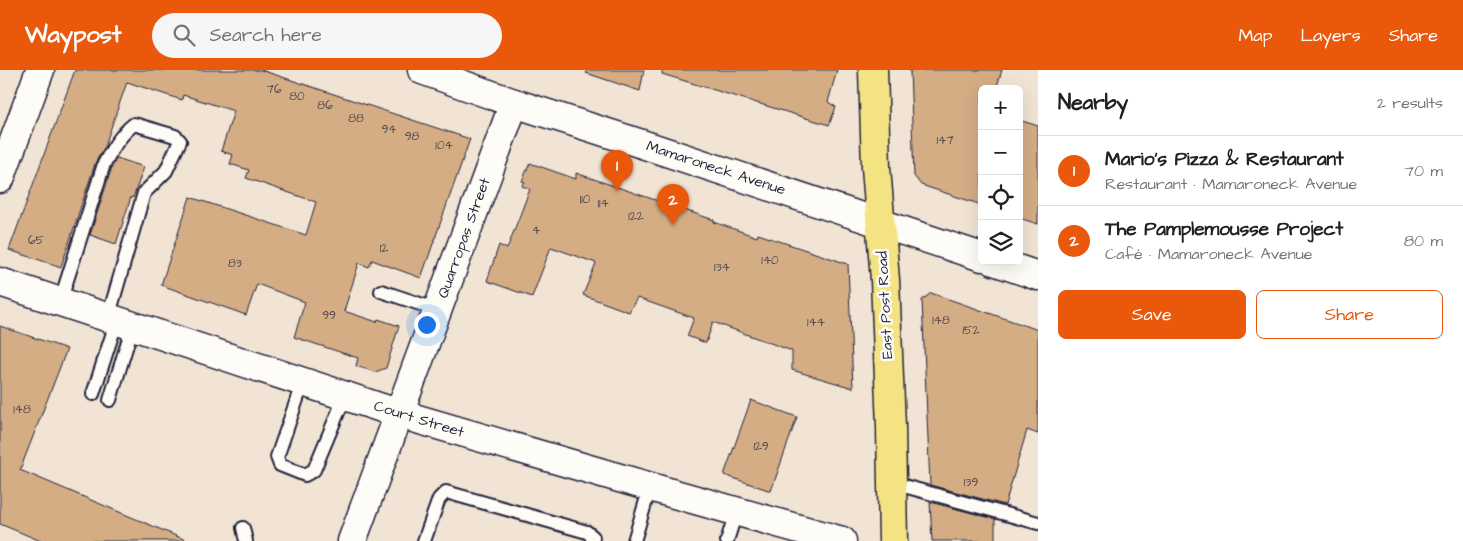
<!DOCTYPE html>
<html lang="en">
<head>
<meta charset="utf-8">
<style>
	:root { --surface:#fff; --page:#f6f6f6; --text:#202124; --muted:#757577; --line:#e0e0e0; --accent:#ea580c }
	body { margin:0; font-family:"Architects Daughter",sans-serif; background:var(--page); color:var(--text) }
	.controls { position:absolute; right:15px; top:15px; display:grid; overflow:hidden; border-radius:8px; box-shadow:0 5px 20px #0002 }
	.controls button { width:45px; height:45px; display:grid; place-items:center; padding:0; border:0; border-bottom:1px solid var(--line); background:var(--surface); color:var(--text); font:25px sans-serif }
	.you { position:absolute; left:426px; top:254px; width:18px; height:18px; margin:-12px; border:4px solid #fff; border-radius:50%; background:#1a73e8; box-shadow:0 0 0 8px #1a73e833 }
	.badge { display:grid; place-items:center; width:32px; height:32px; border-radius:50%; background:var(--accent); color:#fff; font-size:16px; font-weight:700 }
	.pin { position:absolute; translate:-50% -41px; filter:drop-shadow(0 1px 2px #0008) }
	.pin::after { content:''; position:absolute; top:26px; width:18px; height:15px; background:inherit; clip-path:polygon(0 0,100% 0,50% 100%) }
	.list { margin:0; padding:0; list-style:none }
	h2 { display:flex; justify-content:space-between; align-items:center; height:65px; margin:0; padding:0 20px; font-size:21px }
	h2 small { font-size:16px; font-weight:400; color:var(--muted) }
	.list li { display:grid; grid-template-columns:32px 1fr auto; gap:15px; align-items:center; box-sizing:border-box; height:70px; padding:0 20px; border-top:1px solid var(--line) }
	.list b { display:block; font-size:19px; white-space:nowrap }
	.list p { margin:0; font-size:16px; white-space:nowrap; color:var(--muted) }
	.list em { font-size:16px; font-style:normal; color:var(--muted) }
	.actions { display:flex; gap:10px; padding:15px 20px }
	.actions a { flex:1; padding:11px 0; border:1px solid var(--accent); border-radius:8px; text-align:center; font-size:18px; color:var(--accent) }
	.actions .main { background:var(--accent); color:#fff }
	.icon { flex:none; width:28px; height:28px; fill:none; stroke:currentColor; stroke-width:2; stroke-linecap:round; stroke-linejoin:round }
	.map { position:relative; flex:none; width:1038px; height:471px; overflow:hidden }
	header { display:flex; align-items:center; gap:30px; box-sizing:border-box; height:70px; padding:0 25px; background:var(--accent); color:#fff }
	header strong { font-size:24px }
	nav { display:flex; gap:28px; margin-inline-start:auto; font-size:18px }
	.search { width:350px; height:45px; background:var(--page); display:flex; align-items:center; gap:12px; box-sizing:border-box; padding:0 18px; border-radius:28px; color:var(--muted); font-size:19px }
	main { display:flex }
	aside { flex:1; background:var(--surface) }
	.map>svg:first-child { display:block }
	.building { fill:#d4ad85; stroke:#22223b }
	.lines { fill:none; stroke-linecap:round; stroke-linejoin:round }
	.lane-casing { stroke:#22223b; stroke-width:16 }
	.secondary-casing { stroke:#22223b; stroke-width:31 }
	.primary-casing { stroke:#22223b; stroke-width:31 }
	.lane { stroke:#fdfcf7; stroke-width:12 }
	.secondary { stroke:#fdfcf7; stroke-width:28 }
	.primary { stroke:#f4e382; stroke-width:28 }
	.labels { text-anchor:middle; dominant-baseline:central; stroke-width:5; stroke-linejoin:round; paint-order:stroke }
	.number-label { font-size:12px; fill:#4e454e }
	.street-label { font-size:15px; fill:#22223b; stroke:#fdfcf7 }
</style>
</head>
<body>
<header>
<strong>Waypost</strong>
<div class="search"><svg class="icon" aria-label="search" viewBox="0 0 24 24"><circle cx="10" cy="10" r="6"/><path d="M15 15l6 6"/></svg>Search here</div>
<nav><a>Map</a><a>Layers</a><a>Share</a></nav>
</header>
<main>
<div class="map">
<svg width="1038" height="471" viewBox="0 0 1038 471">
	<rect width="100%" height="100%" fill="#f1e4d5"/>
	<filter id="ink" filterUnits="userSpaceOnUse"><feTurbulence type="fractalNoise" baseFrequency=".02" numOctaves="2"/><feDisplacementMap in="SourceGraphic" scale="10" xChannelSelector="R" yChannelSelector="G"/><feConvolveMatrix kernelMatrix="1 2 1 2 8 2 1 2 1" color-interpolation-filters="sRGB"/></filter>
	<g filter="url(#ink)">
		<g class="building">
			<polygon points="75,0 261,0 470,69 421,208 372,190 369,197 359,193 344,241 377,252 378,249 399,256 386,298 375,302 356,296 358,288 294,267 305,232 257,214 246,245 161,215 190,127 306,165 316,132 246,108 249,100 230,94 233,85 221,81 234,41 183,25 182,30 127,12 104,78 96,91 61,197 9,180"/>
			<polygon points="587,0 644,0 640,21 586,3"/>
			<polygon points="662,0 837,0 828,32 836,37 829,55 662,4"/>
			<polygon points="910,0 1002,0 996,19 982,19 982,135 921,115 914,106"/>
			<polygon points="1019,50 1038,56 1038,154 1019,148"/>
			<polygon points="117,88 144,97 133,128 131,127 116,174 90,165 112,97"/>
			<polygon points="530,93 576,109 576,103 714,150 714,152 757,167 758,164 848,194 853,318 792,300 792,281 713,252 706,273 687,266 694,248 637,228 629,242 583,225 596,193 551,177 532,227 487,211 499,175 507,179 530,119 522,116 525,112 522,111"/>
			<polygon points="931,223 1038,260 1038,364 1027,360 1005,435 930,415 922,230"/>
			<polygon points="0,256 67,279 20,400 188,471 41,471 0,454"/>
			<polygon points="751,330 797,347 771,421 724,405"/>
			<polygon points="930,432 995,449 995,471 932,471"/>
		</g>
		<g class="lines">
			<g class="lane-casing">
				<g id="lane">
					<polyline points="381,221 438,240"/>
					<path d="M60,232L104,94C112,79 120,65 134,54L175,66L180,71L166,101L144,123L108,248"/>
					<polyline points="303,312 277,387 280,395 305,405 314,400 345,326"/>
					<polyline points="93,324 117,250"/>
					<polyline points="110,330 133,255"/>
					<polyline points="893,413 1038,453"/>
					<polyline points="243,458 246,471"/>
					<polyline points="424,471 439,429 446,422 587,462 593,467 592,471"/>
					<polyline points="634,471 650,417"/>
					<polyline points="727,471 736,442"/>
				</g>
			</g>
			<g class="secondary-casing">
				<g id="secondary">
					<polyline points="422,0 514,33 642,74 982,187"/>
					<polyline points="0,109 40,0"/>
					<polyline points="994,191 1038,206"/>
					<polyline points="0,212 400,344 671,423 842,471"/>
					<polyline points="352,471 514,33"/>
				</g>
			</g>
			<g class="primary-casing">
				<polyline id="primary" points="873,0 876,97 885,210 891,357 893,471"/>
			</g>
			<use href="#lane" class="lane"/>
			<use href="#secondary" class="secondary"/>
			<use href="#primary" class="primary"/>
		</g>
	</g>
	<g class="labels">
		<g class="number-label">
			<text x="274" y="19">76</text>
			<text x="297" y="26">80</text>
			<text x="325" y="35">86</text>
			<text x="356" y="48">88</text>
			<text x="389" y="59">94</text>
			<text x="412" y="66">98</text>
			<text x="945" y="70">147</text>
			<text x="444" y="75">104</text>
			<text x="585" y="129">110</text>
			<text x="603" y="133">114</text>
			<text x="636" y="146">122</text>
			<text x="536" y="160">4</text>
			<text x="36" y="170">65</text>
			<text x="384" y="178">12</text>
			<text x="770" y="190">140</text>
			<text x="235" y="193">83</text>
			<text x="722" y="197">134</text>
			<text x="329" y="245">99</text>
			<text x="941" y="250">148</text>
			<text x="816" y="252">144</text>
			<text x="971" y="260">152</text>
			<text x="22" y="339">148</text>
			<text x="761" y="376">129</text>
			<text x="971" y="412">139</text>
		</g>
		<g class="street-label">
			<text transform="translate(716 98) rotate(18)">Mamaroneck Avenue</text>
			<text transform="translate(464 168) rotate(-70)">Quarropas Street</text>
			<text transform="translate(885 235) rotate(-93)">East Post Road</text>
			<text transform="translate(419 349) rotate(17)">Court Street</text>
		</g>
	</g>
</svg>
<div class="controls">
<button>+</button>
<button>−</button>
<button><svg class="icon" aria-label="locate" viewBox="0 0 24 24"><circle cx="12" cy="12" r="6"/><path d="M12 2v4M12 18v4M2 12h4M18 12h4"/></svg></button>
<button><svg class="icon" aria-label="layers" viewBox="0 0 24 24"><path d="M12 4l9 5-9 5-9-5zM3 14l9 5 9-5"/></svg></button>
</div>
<div class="you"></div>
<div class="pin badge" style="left:617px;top:121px">1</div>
<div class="pin badge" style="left:673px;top:155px">2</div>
</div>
<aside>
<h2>Nearby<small>2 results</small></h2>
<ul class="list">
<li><span class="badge">1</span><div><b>Mario's Pizza &amp; Restaurant</b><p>Restaurant · Mamaroneck Avenue</p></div><em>70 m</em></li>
<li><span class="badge">2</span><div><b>The Pamplemousse Project</b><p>Café · Mamaroneck Avenue</p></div><em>80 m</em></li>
</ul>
<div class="actions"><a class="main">Save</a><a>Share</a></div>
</aside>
</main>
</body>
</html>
